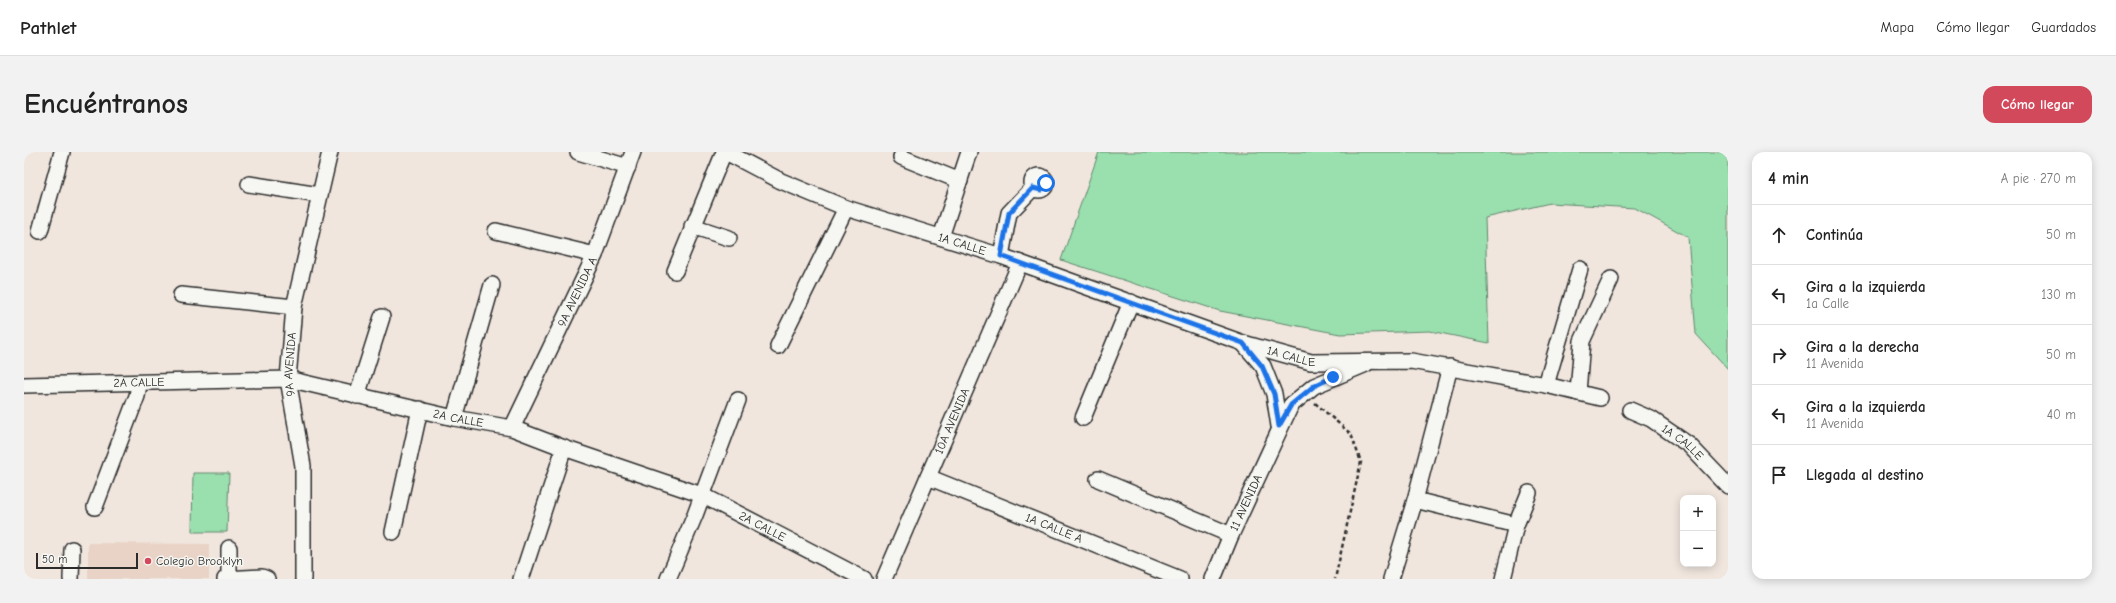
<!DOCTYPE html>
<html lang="es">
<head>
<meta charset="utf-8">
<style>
	:root { --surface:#fff; --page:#f2f2f2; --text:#222; --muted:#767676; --line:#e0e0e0; --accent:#d1495b }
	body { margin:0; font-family:"Comic Neue",sans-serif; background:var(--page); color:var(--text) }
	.controls { position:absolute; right:12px; bottom:12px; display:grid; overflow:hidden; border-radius:8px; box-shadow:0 2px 10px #0003 }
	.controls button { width:36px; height:36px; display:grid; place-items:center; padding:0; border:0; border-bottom:1px solid var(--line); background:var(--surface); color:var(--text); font:20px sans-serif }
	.scale { position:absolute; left:12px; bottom:10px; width:102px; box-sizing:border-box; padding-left:4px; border:2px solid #2b2b2b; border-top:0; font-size:11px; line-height:14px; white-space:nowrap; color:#2b2b2b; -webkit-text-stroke:3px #f6f6f2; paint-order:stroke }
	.stop { position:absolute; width:12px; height:12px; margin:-9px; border:3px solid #1a73e8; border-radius:50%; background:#fff }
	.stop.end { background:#1a73e8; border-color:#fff; box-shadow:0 1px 4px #0008 }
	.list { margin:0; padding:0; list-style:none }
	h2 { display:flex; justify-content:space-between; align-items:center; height:52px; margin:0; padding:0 16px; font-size:17px }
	h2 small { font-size:13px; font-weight:400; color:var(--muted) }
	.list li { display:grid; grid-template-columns:26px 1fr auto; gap:12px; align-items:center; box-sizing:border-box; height:60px; padding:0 16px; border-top:1px solid var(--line) }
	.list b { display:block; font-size:15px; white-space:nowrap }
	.list p { margin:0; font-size:13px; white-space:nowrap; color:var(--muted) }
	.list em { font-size:13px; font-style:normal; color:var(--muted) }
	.icon { flex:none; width:22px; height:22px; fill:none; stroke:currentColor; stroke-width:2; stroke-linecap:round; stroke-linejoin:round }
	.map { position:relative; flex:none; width:1704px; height:427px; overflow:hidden; border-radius:12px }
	header { display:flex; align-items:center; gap:24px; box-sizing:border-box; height:56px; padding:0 20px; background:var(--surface); border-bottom:1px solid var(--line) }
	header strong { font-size:19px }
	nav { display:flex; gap:22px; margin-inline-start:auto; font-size:14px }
	.intro { display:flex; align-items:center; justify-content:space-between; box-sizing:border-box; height:96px; padding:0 24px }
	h1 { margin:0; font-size:28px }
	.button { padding:10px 18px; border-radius:12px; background:var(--accent); color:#fff; font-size:14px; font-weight:700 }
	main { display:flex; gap:24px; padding:0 24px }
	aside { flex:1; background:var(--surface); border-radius:12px; box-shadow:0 2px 10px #0003 }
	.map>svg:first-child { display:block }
	.built { fill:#e9d3c6 }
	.green { fill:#99e0ae; stroke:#62866c }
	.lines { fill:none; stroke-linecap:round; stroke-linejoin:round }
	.minor-casing { stroke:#2b2b2b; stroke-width:18 }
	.path { stroke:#2b2b2b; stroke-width:2.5; stroke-dasharray:4 3; stroke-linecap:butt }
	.minor { stroke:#f6f6f2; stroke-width:15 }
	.route { stroke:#1a73e8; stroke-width:5 }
	.poi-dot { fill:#d1495b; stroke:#f6f6f2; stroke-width:1.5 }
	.labels { text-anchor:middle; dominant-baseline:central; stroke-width:3; stroke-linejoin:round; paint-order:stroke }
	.street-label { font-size:12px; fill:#2b2b2b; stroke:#f6f6f2 }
	.poi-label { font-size:12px; fill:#2b2b2b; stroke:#f6f6f2; text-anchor:start }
</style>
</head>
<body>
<header>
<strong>Pathlet</strong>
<nav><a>Mapa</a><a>Cómo llegar</a><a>Guardados</a></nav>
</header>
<div class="intro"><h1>Encuéntranos</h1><a class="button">Cómo llegar</a></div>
<main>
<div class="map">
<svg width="1704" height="427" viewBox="0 0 1704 427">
	<rect width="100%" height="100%" fill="#f0e6de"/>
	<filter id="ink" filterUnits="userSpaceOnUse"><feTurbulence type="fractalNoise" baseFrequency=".025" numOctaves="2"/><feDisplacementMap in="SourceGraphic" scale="8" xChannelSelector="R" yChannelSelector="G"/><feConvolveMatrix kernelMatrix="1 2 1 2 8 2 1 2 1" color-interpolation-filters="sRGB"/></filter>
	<g filter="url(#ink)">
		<polygon class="built" points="64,391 185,392 185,427 64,427"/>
		<g class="green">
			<polygon points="1075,0 1704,0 1704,217 1672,182 1664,85 1611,56 1526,51 1461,66 1465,191 1406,179 1316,182 1196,159 1037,108"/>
			<polygon points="169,321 205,321 203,380 168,380"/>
		</g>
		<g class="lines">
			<g class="minor-casing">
				<g id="minor">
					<polyline points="554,0 604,15"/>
					<path id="s1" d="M702,0L757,29L822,56L977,104L1219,191L1287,210L1387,209L1522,233L1576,246"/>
					<polyline points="877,5 936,29"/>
					<circle cx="1015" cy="31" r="7"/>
					<polyline points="225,32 295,43"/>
					<polyline points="668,74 705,86"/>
					<polyline points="16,79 38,0"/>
					<polyline points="472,79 571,103"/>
					<polyline points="917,85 945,0"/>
					<polyline points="977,104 985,61 1009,36"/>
					<polyline points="651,119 700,0"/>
					<polyline points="157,143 270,155"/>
					<polyline points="1219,191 1239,214 1250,242 1255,274"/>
					<polyline points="754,194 822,56"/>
					<path id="s2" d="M0,233L264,227L430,266L488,276L540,296L678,343L840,427"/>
					<polyline points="1522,233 1556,117"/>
					<polyline points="1554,241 1558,189 1587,127"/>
					<polyline points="333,244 358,165"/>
					<path id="s3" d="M1606,258L1627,267L1665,293L1704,334"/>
					<polyline points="430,266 468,133"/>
					<polyline points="1059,266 1107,150"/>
					<path id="s4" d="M488,276L571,103L609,0"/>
					<path id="s5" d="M904,325L1156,427"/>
					<polyline points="1074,327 1207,383"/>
					<polyline points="1391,348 1492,373"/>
					<polyline points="71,355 113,244 115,232"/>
					<polyline points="369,380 396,257"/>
					<polyline points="205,396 205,426"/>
					<polyline points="47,427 48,397"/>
					<polyline points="201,427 238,425 243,427"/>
					<path id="s6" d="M279,427V314L264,227L270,155L306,0"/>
					<polyline points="497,427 540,296"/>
					<polyline points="644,427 671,363 714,248"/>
					<path id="s7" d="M860,427L996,111"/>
					<path id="s8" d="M1189,427L1207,383L1267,253L1290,234L1342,212"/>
					<polyline points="1367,427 1391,348 1426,215"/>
					<polyline points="1479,427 1492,373 1505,341"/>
				</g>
			</g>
			<polyline class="path" points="1291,251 1327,282 1337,310 1311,427"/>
			<use href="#minor" class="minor"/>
		</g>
	</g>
	<g class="lines" filter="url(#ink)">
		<polyline class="route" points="1022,31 1017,38 1009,36 985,61 977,104 1219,191 1238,214 1250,242 1255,274 1267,253 1290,234 1309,225"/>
	</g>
	<circle class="poi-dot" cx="124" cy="409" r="4"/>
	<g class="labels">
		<g class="street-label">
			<text stroke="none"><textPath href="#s1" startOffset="254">1A CALLE</textPath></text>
			<text stroke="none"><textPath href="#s4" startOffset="151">9A AVENIDA A</textPath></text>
			<text stroke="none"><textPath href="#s1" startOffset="602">1A CALLE</textPath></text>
			<text stroke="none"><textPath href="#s6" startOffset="216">9A AVENIDA</textPath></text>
			<text stroke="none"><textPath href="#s2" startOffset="115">2A CALLE</textPath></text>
			<text stroke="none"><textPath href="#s2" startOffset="439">2A CALLE</textPath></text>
			<text stroke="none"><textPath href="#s7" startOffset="172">10A AVENIDA</textPath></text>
			<text stroke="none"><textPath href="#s3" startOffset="62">1A CALLE</textPath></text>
			<text stroke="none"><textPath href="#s8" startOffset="83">11 AVENIDA</textPath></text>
			<text stroke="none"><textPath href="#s2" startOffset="763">2A CALLE</textPath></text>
			<text stroke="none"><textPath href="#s5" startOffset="136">1A CALLE A</textPath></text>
		</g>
		<g class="poi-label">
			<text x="132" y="409">Colegio Brooklyn</text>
		</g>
	</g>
</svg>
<div class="controls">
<button>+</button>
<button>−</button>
</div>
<div class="scale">50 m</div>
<div class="stop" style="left:1022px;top:31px"></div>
<div class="stop end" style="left:1309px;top:225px"></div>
</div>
<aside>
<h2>4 min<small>A pie · 270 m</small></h2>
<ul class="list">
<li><svg class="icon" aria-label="ahead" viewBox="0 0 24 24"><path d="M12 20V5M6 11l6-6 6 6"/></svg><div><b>Continúa</b></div><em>50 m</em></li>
<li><svg class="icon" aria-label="left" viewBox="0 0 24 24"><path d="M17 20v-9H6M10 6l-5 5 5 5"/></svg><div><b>Gira a la izquierda</b><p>1a Calle</p></div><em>130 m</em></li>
<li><svg class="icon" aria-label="right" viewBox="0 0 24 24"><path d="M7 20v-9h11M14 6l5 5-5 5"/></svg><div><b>Gira a la derecha</b><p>11 Avenida</p></div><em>50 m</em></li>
<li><svg class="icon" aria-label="left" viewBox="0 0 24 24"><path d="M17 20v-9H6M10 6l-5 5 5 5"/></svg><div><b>Gira a la izquierda</b><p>11 Avenida</p></div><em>40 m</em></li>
<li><svg class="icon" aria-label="arrive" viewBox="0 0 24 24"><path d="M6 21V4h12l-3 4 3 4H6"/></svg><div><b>Llegada al destino</b></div></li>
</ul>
</aside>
</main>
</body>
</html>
